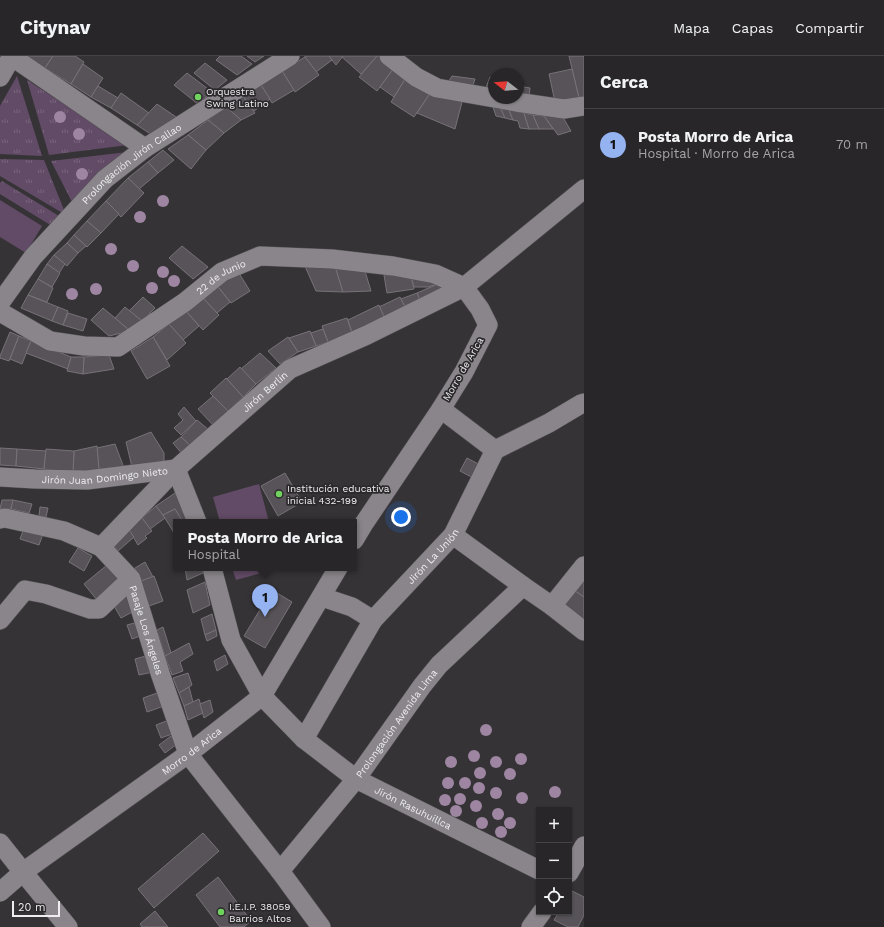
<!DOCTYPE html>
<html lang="es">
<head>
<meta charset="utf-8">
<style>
	:root { --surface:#282629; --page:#302e31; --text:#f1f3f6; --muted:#a5a5a8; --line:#444346; --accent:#95b2f1 }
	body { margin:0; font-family:"Work Sans",sans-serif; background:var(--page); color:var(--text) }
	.controls { position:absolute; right:12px; bottom:12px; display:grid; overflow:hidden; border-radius:0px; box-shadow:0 1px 3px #0004 }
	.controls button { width:36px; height:36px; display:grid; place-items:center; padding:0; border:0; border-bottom:1px solid var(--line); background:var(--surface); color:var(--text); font:20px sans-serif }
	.compass { position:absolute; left:488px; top:12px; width:36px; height:36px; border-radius:50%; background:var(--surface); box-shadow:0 1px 3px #0004; rotate:287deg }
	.scale { position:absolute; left:12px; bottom:10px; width:48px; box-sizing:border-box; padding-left:4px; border:2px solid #efedf0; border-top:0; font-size:11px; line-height:14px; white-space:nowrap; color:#efedf0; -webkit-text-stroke:3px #2c292d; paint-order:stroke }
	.you { position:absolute; left:401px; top:461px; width:14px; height:14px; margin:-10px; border:3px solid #fff; border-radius:50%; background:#1a73e8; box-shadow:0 0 0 6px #1a73e833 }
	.badge { display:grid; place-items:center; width:26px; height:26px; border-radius:50%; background:var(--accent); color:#111; font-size:13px; font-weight:700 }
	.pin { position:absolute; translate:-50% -33px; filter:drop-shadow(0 1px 2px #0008) }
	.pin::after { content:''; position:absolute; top:21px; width:14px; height:12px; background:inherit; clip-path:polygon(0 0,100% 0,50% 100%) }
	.popup { position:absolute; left:173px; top:463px; width:184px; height:52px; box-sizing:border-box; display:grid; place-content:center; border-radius:0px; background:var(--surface); filter:drop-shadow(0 1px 3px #0005); font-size:13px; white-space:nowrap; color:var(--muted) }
	.popup b { font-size:15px; color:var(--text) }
	.popup::after { content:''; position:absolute; left:50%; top:100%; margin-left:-8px; border:8px solid transparent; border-top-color:var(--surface) }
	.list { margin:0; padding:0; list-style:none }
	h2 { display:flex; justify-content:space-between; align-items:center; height:52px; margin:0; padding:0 16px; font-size:17px }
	h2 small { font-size:13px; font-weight:400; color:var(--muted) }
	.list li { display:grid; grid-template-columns:26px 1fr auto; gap:12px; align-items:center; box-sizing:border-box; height:72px; padding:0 16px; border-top:1px solid var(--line) }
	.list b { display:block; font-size:15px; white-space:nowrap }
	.list p { margin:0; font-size:13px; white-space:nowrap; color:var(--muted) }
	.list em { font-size:13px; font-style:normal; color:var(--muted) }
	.icon { flex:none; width:22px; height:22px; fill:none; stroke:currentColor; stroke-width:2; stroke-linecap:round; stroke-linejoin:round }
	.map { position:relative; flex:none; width:584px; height:871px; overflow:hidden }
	header { display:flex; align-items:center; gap:24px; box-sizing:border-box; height:56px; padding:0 20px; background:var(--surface); border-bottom:1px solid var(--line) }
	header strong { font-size:19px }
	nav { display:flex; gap:22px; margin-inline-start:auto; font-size:14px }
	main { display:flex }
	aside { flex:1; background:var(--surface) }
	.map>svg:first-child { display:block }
	.grass { fill:url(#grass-tufts) }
	.garden { fill:#624b66 }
	.building { fill:#575358; stroke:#767277 }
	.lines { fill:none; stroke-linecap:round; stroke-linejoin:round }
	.minor-casing { stroke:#545155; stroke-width:20 }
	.minor { stroke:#89858a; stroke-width:19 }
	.tree { fill:#9e86a3 }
	.poi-dot { fill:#70d35f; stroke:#2c292d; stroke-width:1.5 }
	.labels { text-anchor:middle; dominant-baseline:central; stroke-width:3.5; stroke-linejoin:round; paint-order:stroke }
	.poi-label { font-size:10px; fill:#efedf0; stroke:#2c292d; text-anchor:start }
	.street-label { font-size:10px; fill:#efedf0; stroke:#2c292d }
</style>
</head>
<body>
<header>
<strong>Citynav</strong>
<nav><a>Mapa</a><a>Capas</a><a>Compartir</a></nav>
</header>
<main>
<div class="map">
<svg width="584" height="871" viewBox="0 0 584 871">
	<defs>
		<pattern id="grass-tufts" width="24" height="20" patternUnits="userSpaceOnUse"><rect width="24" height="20" fill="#624b66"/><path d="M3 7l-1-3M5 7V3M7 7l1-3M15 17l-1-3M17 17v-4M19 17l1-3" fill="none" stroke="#79657c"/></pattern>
	</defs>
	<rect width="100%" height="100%" fill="#363337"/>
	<g class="grass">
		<polygon points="17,20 42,100 0,98 0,50"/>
		<polygon points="27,24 128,89 49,99"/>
		<polygon points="128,96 72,146 51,105"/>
		<polygon points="0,103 44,104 66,159 0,120"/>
		<polygon points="2,125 59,160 52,170 0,138 0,127"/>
	</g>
	<g class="garden">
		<polygon points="0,144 42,170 26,197 0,181"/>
		<polygon points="259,428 269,466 220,466 213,441"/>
		<polygon points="232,512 280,512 236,524"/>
	</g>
	<g class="building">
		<polygon points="26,0 53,0 45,12"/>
		<polygon points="53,0 75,0 84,6 71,28 45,12"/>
		<polygon points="220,0 241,0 252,8 237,19 216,4"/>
		<polygon points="247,0 264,0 255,6"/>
		<polygon points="305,0 329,0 332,4 316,16 305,1"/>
		<polygon points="329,0 343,0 336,9"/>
		<polygon points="343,0 377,0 361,18 342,1"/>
		<polygon points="377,0 380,0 394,12 377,35 359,21"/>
		<polygon points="569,0 584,0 584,41 579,42"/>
		<polygon points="305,1 319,19 295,36 282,15"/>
		<polygon points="205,7 227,24 215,34 194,17"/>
		<polygon points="83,8 103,22 91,41 71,28"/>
		<polygon points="394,12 407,20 394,41 380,31"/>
		<polygon points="572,13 579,42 555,46 549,18"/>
		<polygon points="282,15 294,34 272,47 261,29"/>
		<polygon points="187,17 212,36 198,48 174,29"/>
		<polygon points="407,20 431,36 414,61 391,46"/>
		<polygon points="452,20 475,23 472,32 447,28"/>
		<polygon points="490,21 494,22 494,36 485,34"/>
		<polygon points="261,29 270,43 254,55 243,40"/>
		<polygon points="98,30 118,42 111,52 91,41"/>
		<polygon points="518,30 530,32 529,41 518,39"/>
		<polygon points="431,36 462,46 455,73 417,57"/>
		<polygon points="121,37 149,57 137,69 111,52"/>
		<polygon points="243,40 255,57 241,64 226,51"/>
		<polygon points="157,48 179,63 155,81 137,69"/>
		<polygon points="226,51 241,64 224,77 208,64"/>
		<polygon points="493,51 501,53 505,62 496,60"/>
		<polygon points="501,53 509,54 513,64 505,62"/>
		<polygon points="509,54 524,57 529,73 520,72 518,65 513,64"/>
		<polygon points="524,57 533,59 539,73 529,73"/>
		<polygon points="561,58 571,75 558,79 544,60"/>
		<polygon points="533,59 544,60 553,73 539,73"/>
		<polygon points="208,64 224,77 206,94 188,79"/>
		<polygon points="188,79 206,94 191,113 168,93"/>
		<polygon points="163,94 174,104 158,117 148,106"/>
		<polygon points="148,106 158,117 139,133 128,122"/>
		<polygon points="128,122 144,137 121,161 106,145"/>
		<polygon points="106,145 119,158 101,177 87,165"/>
		<polygon points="87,165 101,177 87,191 74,179"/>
		<polygon points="74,179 86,190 78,197 67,187"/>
		<polygon points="67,187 78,197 67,210 54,199"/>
		<polygon points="182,190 208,211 193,223 169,202"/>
		<polygon points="54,199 65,208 59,217 47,208"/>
		<polygon points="47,208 60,217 52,231 38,223"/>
		<polygon points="304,208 335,210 343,236 316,235"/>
		<polygon points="335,210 364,212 371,235 343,236"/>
		<polygon points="237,214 250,235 231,247 215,227"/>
		<polygon points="384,219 411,220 414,233 387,237"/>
		<polygon points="411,220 440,227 428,231 414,231"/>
		<polygon points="38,223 53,232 47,246 28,239"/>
		<polygon points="215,227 230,246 217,257 200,239"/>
		<polygon points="440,227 444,236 421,247 417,237"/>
		<polygon points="417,237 421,247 406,253 401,243"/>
		<polygon points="28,239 58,251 52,265 21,252"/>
		<polygon points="200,239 219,259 203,274 185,254"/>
		<polygon points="143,241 155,252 142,265 129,255"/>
		<polygon points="400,241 406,253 385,263 379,251"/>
		<polygon points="379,249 385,263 352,277 348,264"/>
		<polygon points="58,251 68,255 63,269 52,265"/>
		<polygon points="125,251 142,265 130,275 115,262"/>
		<polygon points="103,252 115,262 130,275 109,280 91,264"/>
		<polygon points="185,254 199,270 183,284 169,268"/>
		<polygon points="68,257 87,263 83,275 63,269"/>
		<polygon points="347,262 352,277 328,286 322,270"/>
		<polygon points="169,268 186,287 167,304 153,281"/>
		<polygon points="323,273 328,286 316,290 311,277"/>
		<polygon points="310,275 316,290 298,296 289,282"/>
		<polygon points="10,276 19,280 9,305 0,302 0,300"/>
		<polygon points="19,280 31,285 22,308 10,303"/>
		<polygon points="153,281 170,310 147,323 131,295"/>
		<polygon points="288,281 298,296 280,308 268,295"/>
		<polygon points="31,285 71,301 68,313 26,297"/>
		<polygon points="260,297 276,312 256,328 241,313"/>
		<polygon points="109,299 114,313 83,318 84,301"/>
		<polygon points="71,301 84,301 83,318 67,315"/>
		<polygon points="240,311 256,328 243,341 227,323"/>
		<polygon points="226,322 243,341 228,355 210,337"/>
		<polygon points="213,340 228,355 213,369 198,353"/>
		<polygon points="184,351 196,365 181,379 174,372 183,364 178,358"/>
		<polygon points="197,364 209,374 192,391 181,381"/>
		<polygon points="151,376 164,397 164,405 132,411 126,386"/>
		<polygon points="181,381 192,391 183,399 173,387"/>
		<polygon points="115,388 124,412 99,414 97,392"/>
		<polygon points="97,390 99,414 73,417 74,395"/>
		<polygon points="0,392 17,393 16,410 0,409"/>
		<polygon points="17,393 46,395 44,413 16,410"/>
		<polygon points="46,393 74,395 73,417 44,413"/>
		<polygon points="467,402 486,412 479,425 460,415"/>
		<polygon points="285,417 302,446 278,460 261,430"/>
		<polygon points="175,437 192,466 183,466 175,453 163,459 156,450"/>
		<polygon points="2,444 13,444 11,453 0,453"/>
		<polygon points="13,444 32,448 29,457 11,453"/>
		<polygon points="156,450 165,462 150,473 142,462"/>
		<polygon points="40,451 48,452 46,461 39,460"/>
		<polygon points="175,453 183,466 176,466 176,480 163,459"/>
		<polygon points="142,462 152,475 145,480 147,482 138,489 129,474"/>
		<polygon points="24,472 43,478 39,489 20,483"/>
		<polygon points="129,474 134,481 118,495 111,487"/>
		<polygon points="78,492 92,500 84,515 69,506"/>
		<polygon points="145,506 153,521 141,525 135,512"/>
		<polygon points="107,509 120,525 97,544 84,528"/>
		<polygon points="185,512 202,512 203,517 187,524"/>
		<polygon points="154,520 163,545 149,550 141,525"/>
		<polygon points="584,520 584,541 572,533"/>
		<polygon points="205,526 210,549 193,557 187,534"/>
		<polygon points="572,533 584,541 584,570 558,549"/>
		<polygon points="127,534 138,553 121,562 110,543"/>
		<polygon points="272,534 292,546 265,592 244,580"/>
		<polygon points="212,558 216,574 205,579 201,563"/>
		<polygon points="138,566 143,579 132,583 127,569"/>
		<polygon points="163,571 171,597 165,600 157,574"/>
		<polygon points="216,574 217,580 207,585 205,579"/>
		<polygon points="189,587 193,598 180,606 183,615 172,619 165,600"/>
		<polygon points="149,599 153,616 139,619 135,603"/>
		<polygon points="225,599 228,608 217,615 214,605"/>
		<polygon points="188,617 192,629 179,637 173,622"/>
		<polygon points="189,631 193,646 184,650 179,637"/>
		<polygon points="160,636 164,650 147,656 143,642"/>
		<polygon points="199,643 203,657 188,664 184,650"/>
		<polygon points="210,644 213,656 204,662 200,648"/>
		<polygon points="169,664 175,677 161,682 156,669"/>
		<polygon points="171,680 177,688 165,697 159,689"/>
		<polygon points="203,777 219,795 154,852 138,833"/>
		<polygon points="218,821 251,865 244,871 220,871 196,839"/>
		<polygon points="570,834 584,841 584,859 578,871 568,871 554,864 559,856 569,856 569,836"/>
		<polygon points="155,855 168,871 142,871 140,868"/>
	</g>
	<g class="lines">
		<g class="minor-casing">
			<g id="minor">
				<polyline points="11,0 145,92"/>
				<polyline points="389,0 416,21 437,32 494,42"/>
				<polyline points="0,21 12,0"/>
				<polyline points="495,42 516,46 564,53 584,50"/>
				<path id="s1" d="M0,247L33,201L105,123L145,92L290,0"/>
				<path id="s2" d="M0,256L50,285L84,290L118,291L185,246L222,216L260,200L332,203L393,210L435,218L464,231L480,253L488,269L464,316L441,353L363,469L354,484"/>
				<polyline points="441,353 495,394"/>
				<polyline points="176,413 197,466"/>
				<path id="s3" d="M0,421L35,423L87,424L176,413"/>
				<path id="s4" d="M0,463L5,462L64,475L101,491L131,523L160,617L188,698L280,815L321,871"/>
				<polyline points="453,479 523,530 552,550 584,575"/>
				<path id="s5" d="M101,491L176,413L290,313L367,279L464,231L584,133"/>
				<path id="s6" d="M212,512L231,584L262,640L304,683L356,723L539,814"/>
				<polyline points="322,541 352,551 373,564"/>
				<polyline points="552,550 584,510"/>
				<polyline points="0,564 25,534 46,538 90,553 99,553 131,523"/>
				<path id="s7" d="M304,683L373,564L453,479L495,394L549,367L581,348L584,347"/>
				<polyline points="0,787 23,816 68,871"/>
				<path id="s8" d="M280,815L356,723L422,630L439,609L523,530"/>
				<polyline points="569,817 584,790"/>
				<path id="s9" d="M0,836L23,816L188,698L262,640L338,512"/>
				<polyline points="531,871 542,856"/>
			</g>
		</g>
		<use href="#minor" class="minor"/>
	</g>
	<g class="tree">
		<circle cx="60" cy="61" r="6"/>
		<circle cx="79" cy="78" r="6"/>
		<circle cx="82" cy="118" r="6"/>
		<circle cx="163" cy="145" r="6"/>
		<circle cx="140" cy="161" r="6"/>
		<circle cx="111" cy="193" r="6"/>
		<circle cx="133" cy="210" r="6"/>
		<circle cx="163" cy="216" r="6"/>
		<circle cx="174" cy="225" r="6"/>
		<circle cx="152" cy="232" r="6"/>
		<circle cx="96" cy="233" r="6"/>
		<circle cx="72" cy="238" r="6"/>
		<circle cx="486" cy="674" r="6"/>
		<circle cx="474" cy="700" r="6"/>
		<circle cx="521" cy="703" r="6"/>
		<circle cx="451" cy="706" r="6"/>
		<circle cx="496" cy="706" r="6"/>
		<circle cx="480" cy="717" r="6"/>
		<circle cx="510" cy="718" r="6"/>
		<circle cx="448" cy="727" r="6"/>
		<circle cx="465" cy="727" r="6"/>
		<circle cx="479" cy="732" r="6"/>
		<circle cx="555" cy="736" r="6"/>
		<circle cx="496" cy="737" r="6"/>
		<circle cx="522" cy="742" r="6"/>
		<circle cx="460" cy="743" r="6"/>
		<circle cx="445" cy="744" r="6"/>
		<circle cx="476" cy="750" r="6"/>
		<circle cx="456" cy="755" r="6"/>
		<circle cx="498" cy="758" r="6"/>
		<circle cx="482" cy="767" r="6"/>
		<circle cx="510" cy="767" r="6"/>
		<circle cx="501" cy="776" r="6"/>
	</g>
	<g class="poi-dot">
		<circle cx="198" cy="41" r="4"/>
		<circle cx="279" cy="438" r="4"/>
		<circle cx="221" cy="856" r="4"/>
	</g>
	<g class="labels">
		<g class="poi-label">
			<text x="206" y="35">Orquestra<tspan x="206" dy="12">Swing Latino</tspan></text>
			<text x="287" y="432">Institución educativa<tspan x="287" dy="12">inicial 432-199</tspan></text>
			<text x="229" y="850">I.E.I.P. 38059<tspan x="229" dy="12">Barrios Altos</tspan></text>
		</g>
		<g class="street-label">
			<text stroke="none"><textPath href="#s1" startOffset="193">Prolongación Jirón Callao</textPath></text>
			<text stroke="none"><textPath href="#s2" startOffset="251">22 de Junio</textPath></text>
			<text transform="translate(463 313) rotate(-60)">Morro de Arica</text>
			<text stroke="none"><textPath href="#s5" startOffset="226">Jirón Berlín</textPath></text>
			<text stroke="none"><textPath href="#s3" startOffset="105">Jirón Juan Domingo Nieto</textPath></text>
			<text stroke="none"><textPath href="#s7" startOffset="225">Jirón La Unión</textPath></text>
			<text stroke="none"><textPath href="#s4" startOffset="203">Pasaje Los Ángeles</textPath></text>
			<text stroke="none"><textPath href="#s8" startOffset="188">Prolongación Avenida Lima</textPath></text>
			<text stroke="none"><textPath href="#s9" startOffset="238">Morro de Arica</textPath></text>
			<text stroke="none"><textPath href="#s6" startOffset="328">Jirón Rasuhuillca</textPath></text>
		</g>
	</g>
</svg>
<div class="controls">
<button>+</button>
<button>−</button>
<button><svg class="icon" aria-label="locate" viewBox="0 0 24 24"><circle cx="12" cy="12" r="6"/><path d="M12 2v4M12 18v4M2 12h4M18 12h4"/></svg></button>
</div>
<svg class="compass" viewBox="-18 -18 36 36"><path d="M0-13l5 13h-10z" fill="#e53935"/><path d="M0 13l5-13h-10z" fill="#a5a5a8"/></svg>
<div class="scale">20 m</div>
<div class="you"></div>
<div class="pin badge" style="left:265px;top:561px">1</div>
<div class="popup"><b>Posta Morro de Arica</b>Hospital</div>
</div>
<aside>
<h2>Cerca<small></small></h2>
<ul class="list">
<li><span class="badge">1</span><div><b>Posta Morro de Arica</b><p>Hospital · Morro de Arica</p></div><em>70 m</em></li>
</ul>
</aside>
</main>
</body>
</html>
